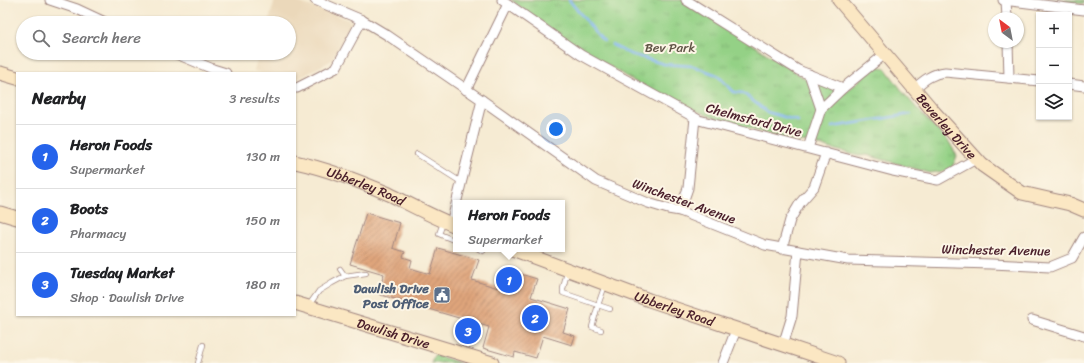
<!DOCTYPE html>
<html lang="en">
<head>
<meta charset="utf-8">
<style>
	:root { --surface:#fff; --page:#f2f2f2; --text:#202124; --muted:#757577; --line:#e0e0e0; --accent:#2563eb }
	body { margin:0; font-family:Sriracha,sans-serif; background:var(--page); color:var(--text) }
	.controls { position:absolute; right:12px; top:12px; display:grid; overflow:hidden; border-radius:0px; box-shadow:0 1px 3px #0004 }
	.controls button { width:36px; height:36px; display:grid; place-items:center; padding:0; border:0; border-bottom:1px solid var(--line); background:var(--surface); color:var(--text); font:20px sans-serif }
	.compass { position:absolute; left:988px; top:12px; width:36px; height:36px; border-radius:50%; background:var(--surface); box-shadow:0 1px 3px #0004; rotate:328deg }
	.you { position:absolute; left:556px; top:129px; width:14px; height:14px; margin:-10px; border:3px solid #fff; border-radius:50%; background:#1a73e8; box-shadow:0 0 0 6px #1a73e833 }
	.badge { display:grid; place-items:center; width:26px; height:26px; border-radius:50%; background:var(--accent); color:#fff; font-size:13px; font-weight:700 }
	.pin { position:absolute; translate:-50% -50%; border:2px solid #fff; box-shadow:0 1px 4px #0006 }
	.popup { position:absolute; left:453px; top:200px; width:112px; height:52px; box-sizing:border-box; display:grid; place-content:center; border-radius:0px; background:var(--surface); filter:drop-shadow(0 1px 3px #0005); font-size:13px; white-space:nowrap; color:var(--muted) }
	.popup b { font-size:15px; color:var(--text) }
	.popup::after { content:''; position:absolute; left:50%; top:100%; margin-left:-8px; border:8px solid transparent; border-top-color:var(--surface) }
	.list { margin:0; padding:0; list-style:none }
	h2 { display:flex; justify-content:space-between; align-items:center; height:52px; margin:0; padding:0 16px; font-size:17px }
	h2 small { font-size:13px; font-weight:400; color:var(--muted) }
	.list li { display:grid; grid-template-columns:26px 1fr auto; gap:12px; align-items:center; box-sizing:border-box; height:64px; padding:0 16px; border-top:1px solid var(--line) }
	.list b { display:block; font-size:15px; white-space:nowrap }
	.list p { margin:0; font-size:13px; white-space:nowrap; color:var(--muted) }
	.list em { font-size:13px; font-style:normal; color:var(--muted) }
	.icon { flex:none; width:22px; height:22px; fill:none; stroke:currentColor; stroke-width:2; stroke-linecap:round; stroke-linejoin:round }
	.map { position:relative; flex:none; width:1084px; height:363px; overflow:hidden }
	.search { position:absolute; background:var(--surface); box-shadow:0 1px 3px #0004; left:16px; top:16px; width:280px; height:44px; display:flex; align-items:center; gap:10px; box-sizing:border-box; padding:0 14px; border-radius:22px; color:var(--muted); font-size:15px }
	.panel { position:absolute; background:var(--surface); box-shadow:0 1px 3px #0004; left:16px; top:72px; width:280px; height:244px; border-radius:0px }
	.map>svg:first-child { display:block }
	.built { fill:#ebd8ba }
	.grass { fill:url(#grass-dots); stroke:#6f7858 }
	.park { fill:url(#park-tufts); stroke:#6f7858 }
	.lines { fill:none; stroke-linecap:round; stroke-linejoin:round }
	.stream { stroke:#88b8f4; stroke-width:2.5 }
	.building { fill:url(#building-hatch) }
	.lane-casing { stroke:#a0857f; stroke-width:6 }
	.street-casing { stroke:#a0857f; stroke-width:11 }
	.secondary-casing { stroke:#a0857f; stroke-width:15 }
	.lane { stroke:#fff; stroke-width:4.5 }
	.street { stroke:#fff; stroke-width:9 }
	.secondary { stroke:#fbe7c3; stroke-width:13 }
	.labels { text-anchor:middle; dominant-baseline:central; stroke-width:4; stroke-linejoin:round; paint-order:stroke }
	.park-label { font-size:13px; fill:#605446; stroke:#fcf5e5 }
	.street-label { font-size:13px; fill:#4a1f2b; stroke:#fcf5e5 }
	.service-label { font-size:13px; font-weight:bold; fill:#4e5e75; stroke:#fcf5e5; text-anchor:end }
</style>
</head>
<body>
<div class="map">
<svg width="1084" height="363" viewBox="0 0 1084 363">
	<defs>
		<pattern id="grass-dots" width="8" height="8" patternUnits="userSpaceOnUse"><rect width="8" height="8" fill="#94d186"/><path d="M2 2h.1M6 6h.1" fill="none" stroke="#81b374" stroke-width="1.8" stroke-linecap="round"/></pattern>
		<pattern id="park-tufts" width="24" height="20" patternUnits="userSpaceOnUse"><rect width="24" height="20" fill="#94d186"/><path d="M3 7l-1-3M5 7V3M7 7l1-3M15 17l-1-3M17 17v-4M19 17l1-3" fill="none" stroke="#81b374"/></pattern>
		<pattern id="building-hatch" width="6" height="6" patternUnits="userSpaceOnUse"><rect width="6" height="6" fill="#dfa57c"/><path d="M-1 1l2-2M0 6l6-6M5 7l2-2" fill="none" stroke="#b78666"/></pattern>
	</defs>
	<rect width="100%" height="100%" fill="#fcf5e5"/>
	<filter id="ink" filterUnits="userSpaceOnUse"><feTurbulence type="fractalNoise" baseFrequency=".025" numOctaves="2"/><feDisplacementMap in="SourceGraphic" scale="8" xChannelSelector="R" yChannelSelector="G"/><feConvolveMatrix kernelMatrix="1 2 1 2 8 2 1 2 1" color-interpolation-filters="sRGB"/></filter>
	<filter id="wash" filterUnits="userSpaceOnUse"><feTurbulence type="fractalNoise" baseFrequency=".012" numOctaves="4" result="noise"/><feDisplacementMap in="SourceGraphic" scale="16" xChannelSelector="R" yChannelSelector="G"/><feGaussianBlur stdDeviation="0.9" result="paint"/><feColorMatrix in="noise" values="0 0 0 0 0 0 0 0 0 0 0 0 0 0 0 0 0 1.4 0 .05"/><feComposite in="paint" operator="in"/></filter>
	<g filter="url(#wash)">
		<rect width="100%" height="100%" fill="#f6ebd3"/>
		<polygon class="built" points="275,0 290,0 335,14 352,22 332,60 296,80 295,79 295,73 263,73 254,71 259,53 289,53 289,23 268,23"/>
		<g class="grass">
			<polygon points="1051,0 1084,0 1084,4"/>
			<polygon points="435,355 461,363 431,363"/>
		</g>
		<polygon class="park" points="511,0 683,0 806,79 845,93 876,66 885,68 906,96 922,114 949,142 957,156 951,170 930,173 867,155 859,156 810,143 794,141 725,122 687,107 642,86 599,60 569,43"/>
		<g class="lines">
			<g class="stream">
				<polyline points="569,0 602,40 604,41"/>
				<polyline points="612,45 630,54 664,64 693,66 717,75 734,92 743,93 767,112 798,121"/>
				<polyline points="832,127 911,114"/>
			</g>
		</g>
		<g id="blocks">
			<polygon class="building" points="366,213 400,223 393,248 405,252 403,257 412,260 410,268 430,274 438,248 479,260 472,280 498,288 504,269 537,279 531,297 570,309 563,332 575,336 572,345 543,336 536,358 515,352 514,357 483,348 489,327 378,294 384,274 350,264"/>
		</g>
	</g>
	<g filter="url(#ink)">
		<use href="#blocks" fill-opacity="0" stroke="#a0857f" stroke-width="1"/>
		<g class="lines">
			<g class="lane-casing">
				<g id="lane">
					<polyline points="417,154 461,182"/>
					<polyline points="443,223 439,234 456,241"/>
					<polyline points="479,249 483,251"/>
					<polyline points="340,269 345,276"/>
					<polyline points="567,272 563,289 563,293 598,305 605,285"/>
					<polyline points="309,305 319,291 332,283 345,276 366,273"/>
					<polyline points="601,330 592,327 598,305 610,309"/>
					<polyline points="198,363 203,345"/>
				</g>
			</g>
			<g class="street-casing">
				<g id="street">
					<polyline points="50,0 77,9 107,23"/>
					<polyline points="315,0 362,20 387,35 482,100 596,181 648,203 668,209 680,211 765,245 848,260 992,264 1050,267 1072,258 1084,237"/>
					<polyline points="502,0 581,55 699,120 893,171 938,180 976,159"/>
					<polyline points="686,0 798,70 843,88"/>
					<polyline points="1003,0 1084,10"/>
					<polyline points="1006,0 1007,18"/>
					<polyline points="1008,42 1009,78"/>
					<polyline points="174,53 213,69 226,73"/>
					<polyline points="809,74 821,109"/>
					<polyline points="1069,84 1084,86"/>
					<polyline points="295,88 297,88 336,68 362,20"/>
					<path d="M915,88C924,80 933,73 945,72L1039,81"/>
					<polyline points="466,90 508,4"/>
					<polyline points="808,148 821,109 843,88 885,54"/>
					<polyline points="680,211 688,188 695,118"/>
					<polyline points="451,224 482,100"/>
					<polyline points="782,249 790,220 800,203 814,187 826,153"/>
					<polyline points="1032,320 1084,336"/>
					<polyline points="783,345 792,316 798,251"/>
					<polyline points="723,363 736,330"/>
				</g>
			</g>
			<g class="secondary-casing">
				<g id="secondary">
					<path id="s1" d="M839,0L934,112L982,165L1022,193L1070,204L1084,210"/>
					<polyline points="0,73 17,78"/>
					<path id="s2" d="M295,162C327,169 359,181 389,194C411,205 433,217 456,226"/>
					<polyline points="0,213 17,218"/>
					<path id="s3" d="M512,249L649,300L838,363"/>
					<path id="s4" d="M295,303L492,363"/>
				</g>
			</g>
			<use href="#lane" class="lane"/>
			<use href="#street" class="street"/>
			<use href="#secondary" class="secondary"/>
		</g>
	</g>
	<defs>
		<g id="civic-square" transform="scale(0.9)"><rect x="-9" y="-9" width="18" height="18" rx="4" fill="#5c6f8a" stroke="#fcf5e5"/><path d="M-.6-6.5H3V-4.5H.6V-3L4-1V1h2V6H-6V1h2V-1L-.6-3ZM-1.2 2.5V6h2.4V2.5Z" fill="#fff"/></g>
	</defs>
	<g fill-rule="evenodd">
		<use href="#civic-square" x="442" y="295"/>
	</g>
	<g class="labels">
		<g class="park-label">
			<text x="670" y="47">Bev Park</text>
		</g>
		<g class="street-label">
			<text transform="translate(754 120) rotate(15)">Chelmsford Drive</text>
			<text stroke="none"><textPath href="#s1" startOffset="166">Beverley Drive</textPath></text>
			<text stroke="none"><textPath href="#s2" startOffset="75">Ubberley Road</textPath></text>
			<text transform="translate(684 201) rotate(20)">Winchester Avenue</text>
			<text transform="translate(996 250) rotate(1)">Winchester Avenue</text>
			<text stroke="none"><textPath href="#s3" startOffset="173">Ubberley Road</textPath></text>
			<text stroke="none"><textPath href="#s4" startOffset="103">Dawlish Drive</textPath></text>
		</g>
		<g class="service-label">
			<text x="429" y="288">Dawlish Drive<tspan x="429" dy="15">Post Office</tspan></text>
		</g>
	</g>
</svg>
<div class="controls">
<button>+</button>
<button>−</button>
<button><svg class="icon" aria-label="layers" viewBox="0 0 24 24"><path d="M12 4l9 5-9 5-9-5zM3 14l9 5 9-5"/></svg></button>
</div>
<svg class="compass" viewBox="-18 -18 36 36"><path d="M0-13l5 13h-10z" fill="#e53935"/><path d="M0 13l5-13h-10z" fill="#757577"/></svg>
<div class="you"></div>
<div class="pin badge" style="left:509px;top:280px">1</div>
<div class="popup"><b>Heron Foods</b>Supermarket</div>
<div class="pin badge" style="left:535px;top:318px">2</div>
<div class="pin badge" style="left:468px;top:331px">3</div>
<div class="search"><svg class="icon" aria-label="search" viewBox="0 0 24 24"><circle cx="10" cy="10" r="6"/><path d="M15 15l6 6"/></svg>Search here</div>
<section class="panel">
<h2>Nearby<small>3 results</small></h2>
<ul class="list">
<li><span class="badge">1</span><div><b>Heron Foods</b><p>Supermarket</p></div><em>130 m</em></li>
<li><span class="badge">2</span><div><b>Boots</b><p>Pharmacy</p></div><em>150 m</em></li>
<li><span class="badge">3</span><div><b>Tuesday Market</b><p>Shop · Dawlish Drive</p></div><em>180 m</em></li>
</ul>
</section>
</div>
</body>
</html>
